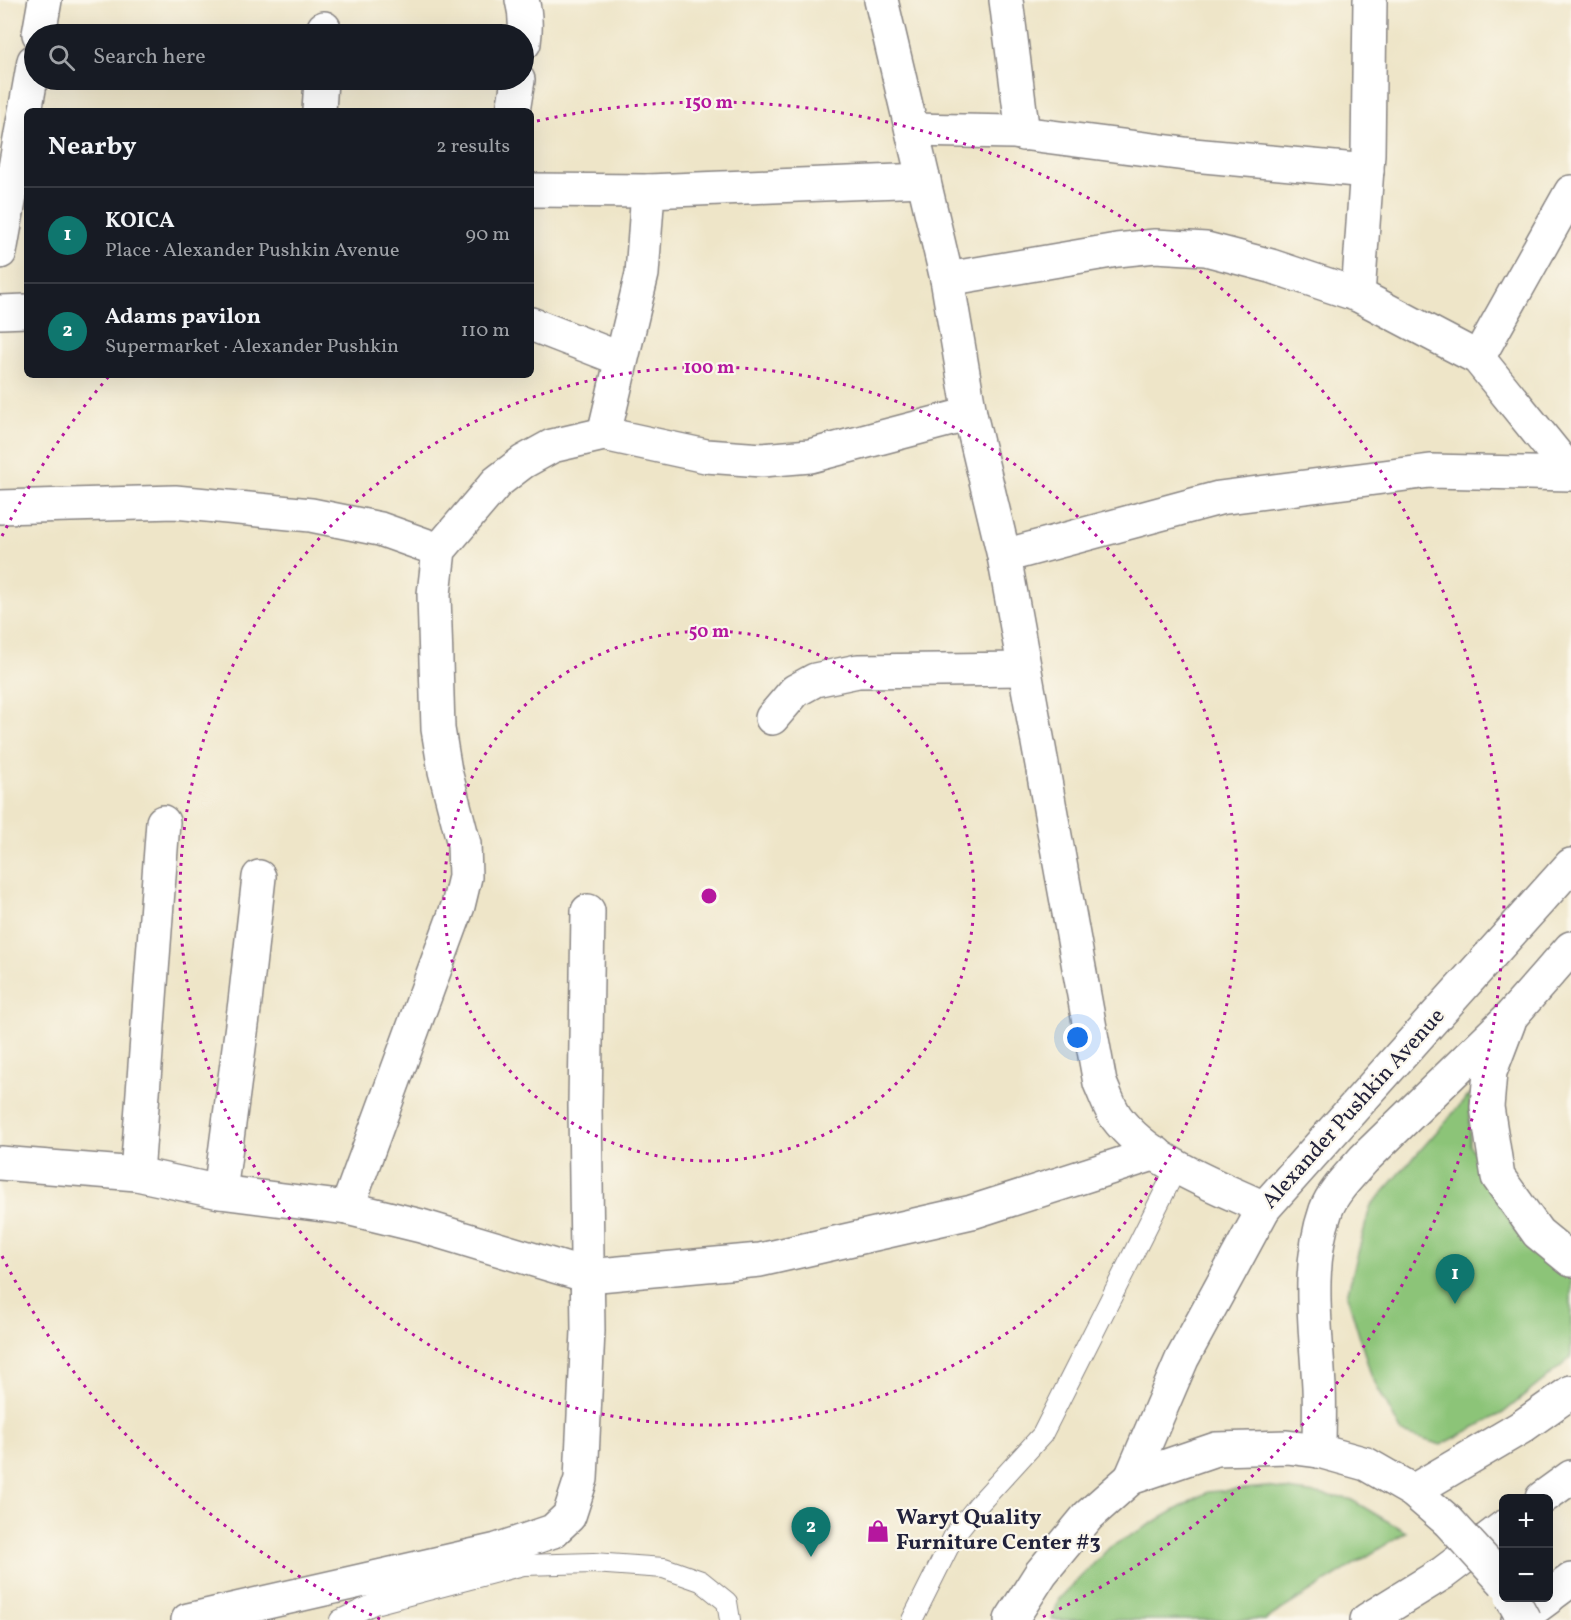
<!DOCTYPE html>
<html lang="en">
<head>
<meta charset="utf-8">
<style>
	:root { --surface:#171b24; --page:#242831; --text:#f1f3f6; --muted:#9ea1a6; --line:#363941; --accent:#0f766e }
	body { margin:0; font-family:Vollkorn,serif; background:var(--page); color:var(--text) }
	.controls { position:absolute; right:18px; bottom:18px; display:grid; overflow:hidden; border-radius:9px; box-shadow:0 6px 24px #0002 }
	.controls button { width:54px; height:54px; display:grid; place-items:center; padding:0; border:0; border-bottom:2px solid var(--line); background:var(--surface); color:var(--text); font:30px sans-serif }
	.you { position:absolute; left:1078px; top:1038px; width:21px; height:21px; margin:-15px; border:4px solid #fff; border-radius:50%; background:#1a73e8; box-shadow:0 0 0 9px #1a73e833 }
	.badge { display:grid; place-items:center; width:39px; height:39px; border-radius:50%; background:var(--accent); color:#fff; font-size:20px; font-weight:700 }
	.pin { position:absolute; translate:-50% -50px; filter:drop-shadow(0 2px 3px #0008) }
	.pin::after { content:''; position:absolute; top:32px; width:21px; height:18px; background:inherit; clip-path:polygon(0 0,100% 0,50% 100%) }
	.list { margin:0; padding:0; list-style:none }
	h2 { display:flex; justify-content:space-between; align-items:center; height:78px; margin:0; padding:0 24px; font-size:26px }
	h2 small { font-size:20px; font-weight:400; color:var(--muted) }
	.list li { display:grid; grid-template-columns:39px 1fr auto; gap:18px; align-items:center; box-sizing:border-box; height:96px; padding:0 24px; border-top:2px solid var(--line) }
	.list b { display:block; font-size:22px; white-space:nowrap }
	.list p { margin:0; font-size:20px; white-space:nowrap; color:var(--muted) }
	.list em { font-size:20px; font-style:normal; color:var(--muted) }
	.icon { flex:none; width:33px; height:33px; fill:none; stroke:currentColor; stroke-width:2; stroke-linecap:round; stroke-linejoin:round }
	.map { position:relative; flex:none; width:1571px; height:1620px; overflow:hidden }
	.search { position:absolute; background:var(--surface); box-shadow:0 6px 24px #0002; left:24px; top:24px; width:510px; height:66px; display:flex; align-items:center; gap:15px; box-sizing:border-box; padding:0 21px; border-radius:33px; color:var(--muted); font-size:22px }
	.panel { position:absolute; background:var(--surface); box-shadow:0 6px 24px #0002; left:24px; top:108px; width:510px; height:270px; border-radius:9px }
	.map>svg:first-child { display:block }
	.green { fill:#8cc478; stroke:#57735a; stroke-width:1.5 }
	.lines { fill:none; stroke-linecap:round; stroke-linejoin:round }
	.service-casing { stroke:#888482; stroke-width:22 }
	.minor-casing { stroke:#888482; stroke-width:36 }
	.tertiary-casing { stroke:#888482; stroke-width:36 }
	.primary-casing { stroke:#888482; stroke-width:36 }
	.service { stroke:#fff; stroke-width:20 }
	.minor { stroke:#fff; stroke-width:33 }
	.tertiary { stroke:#fff; stroke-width:33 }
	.primary { stroke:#fff; stroke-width:33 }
	.primary-bridge-casing { stroke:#888482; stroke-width:36; stroke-linecap:butt }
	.primary-bridge { stroke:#fff; stroke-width:33 }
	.ring { fill:none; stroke:#b5179e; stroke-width:3; stroke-dasharray:3 6 }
	.labels { text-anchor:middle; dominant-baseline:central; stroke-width:4.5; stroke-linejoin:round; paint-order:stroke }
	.street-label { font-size:22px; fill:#22223b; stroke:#fbf7ec }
	.poi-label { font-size:22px; font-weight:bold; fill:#22223b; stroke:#fbf7ec; text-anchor:start }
	.centre { fill:#b5179e; stroke:#fbf7ec; stroke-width:3 }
	.ring-label { font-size:18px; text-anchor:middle; font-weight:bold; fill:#b5179e; stroke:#fbf7ec; stroke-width:4.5; stroke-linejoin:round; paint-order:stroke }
</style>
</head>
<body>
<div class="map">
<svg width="1571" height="1620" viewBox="0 0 1571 1620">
	<rect width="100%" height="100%" fill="#fbf7ec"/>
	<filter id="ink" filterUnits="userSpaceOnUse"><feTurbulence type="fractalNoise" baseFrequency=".0167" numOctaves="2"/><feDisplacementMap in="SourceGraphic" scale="12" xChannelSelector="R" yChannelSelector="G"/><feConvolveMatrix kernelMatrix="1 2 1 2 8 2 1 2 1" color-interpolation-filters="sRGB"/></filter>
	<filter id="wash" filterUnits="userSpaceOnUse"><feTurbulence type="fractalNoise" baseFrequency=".008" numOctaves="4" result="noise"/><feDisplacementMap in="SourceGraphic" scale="24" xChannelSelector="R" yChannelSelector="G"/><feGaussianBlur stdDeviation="1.35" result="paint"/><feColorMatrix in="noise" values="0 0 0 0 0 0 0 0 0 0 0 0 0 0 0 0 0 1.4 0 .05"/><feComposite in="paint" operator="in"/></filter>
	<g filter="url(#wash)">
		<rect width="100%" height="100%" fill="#eee5c8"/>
		<g class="green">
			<polygon points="1470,1094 1470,1145 1492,1191 1521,1239 1571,1272 1571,1358 1503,1413 1441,1445 1402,1433 1371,1375 1347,1295 1370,1207"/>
			<polygon points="1267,1487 1350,1499 1406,1532 1265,1620 1052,1620 1059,1599 1110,1547 1207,1492"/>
		</g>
	</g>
	<g filter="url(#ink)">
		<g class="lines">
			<g class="service-casing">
				<g id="service">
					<polyline points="340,1620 374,1604 523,1565 593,1563 664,1568 701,1581 727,1602 730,1620"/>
					<polyline points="912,1620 955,1534 978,1505 1042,1435 1177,1167"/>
				</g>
			</g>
			<g class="minor-casing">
				<g id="minor">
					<path d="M522,0C526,14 526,28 524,43"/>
					<polyline points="1006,0 1023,134"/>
					<polyline points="39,34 45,0"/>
					<polyline points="324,34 324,28"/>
					<polyline points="319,111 321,80"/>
					<polyline points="513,111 518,80"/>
					<polyline points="912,130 1013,132 1193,155 1367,171"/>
					<polyline points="531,190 648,191"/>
					<polyline points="0,252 34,61"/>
					<polyline points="947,279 1117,250 1155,246 1206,249 1271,266 1358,295 1478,358 1571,473"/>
					<polyline points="1358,295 1368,154 1370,0"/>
					<polyline points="0,312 27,311"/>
					<polyline points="531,324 621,359"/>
					<polyline points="1478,358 1571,192"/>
					<polyline points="604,434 642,274 648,191 924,180"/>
					<polyline points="0,507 175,502 311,515 380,529 439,550"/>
					<polyline points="1004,556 1219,498 1430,471 1571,474"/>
					<polyline points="772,718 795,691 815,680 858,671 1024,669"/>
					<polyline points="0,1163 137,1174 220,1192 347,1208 421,1226 588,1276 760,1260 972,1212 1156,1153"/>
					<polyline points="137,1174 163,822"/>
					<polyline points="220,1192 245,1002 259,877"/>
					<polyline points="347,1208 458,906 465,877 464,844 445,771 438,729 434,594 439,550 497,482 523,462 552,446 604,434 706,456 762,460 810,456 970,414"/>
					<polyline points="188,1620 497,1550 553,1531 569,1516 581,1479 588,1331 585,1106 588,911"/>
				</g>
			</g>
			<g class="tertiary-casing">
				<path id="tertiary" d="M881,0L947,279L970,414L1004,556L1100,1083C1105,1094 1109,1107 1116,1117C1149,1162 1215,1185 1264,1208"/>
			</g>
			<g class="primary-casing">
				<g id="primary">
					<polyline points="1509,1022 1490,1072 1487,1107 1498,1177 1538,1233 1571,1260"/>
					<path d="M1319,1451C1319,1430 1320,1408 1319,1387C1316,1328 1306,1267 1326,1210C1333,1191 1351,1174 1364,1159L1512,1015L1571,948"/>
					<polyline points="1131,1478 1182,1359 1264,1208 1571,865"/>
					<polyline points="1413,1491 1520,1428 1571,1392"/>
					<polyline points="1542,1498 1571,1477"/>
					<polyline points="1548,1597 1571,1580"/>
					<polyline points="1011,1620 1041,1573 1088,1516 1131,1478 1216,1449 1287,1447 1319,1451 1366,1464 1413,1491 1448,1521"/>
					<polyline points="1367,1620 1443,1573 1504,1527"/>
					<polyline points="1518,1620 1548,1598"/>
				</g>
			</g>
			<use href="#service" class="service"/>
			<use href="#minor" class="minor"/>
			<use href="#tertiary" class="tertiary"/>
			<use href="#primary" class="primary"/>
			<g class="primary-bridge-casing">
				<g id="primary-bridge">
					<polyline points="1448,1521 1504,1582"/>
					<polyline points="1512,1598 1524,1620"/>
				</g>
			</g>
			<use href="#primary-bridge" class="primary-bridge"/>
		</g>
	</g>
	<g class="ring">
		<circle cx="709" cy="896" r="265"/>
		<circle cx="709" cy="896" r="529"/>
		<path d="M380 1619A794 794 0 0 1 2 1256M2 536A794 794 0 0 1 110 375M537 121A794 794 0 0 1 1038 1619"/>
	</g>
	<defs>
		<g id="shop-bare" transform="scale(1.8)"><path d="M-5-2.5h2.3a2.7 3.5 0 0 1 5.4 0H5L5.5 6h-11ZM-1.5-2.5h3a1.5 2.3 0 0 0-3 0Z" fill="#b5179e" stroke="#fbf7ec" stroke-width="2.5" paint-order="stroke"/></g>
	</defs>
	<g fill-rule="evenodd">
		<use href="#shop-bare" x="878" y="1531"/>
	</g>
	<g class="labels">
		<g class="street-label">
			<text transform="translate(1354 1109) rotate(-48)">Alexander Pushkin Avenue</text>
		</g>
		<g class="poi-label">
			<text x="896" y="1518">Waryt Quality<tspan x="896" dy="25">Furniture Center #3</tspan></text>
		</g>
	</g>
	<circle cx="709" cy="896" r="9" class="centre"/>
	<g class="ring-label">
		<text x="709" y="108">150 m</text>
		<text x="709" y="373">100 m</text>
		<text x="709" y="637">50 m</text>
	</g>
</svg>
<div class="controls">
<button>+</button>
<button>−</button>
</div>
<div class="you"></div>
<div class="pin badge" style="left:1455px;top:1304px">1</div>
<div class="pin badge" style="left:811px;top:1557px">2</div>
<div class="search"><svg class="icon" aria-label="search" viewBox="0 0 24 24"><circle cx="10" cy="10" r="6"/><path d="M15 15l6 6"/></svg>Search here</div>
<section class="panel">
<h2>Nearby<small>2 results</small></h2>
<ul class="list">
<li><span class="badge">1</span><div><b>KOICA</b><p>Place · Alexander Pushkin Avenue</p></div><em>90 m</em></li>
<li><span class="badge">2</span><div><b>Adams pavilon</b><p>Supermarket · Alexander Pushkin</p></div><em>110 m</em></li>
</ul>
</section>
</div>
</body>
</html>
